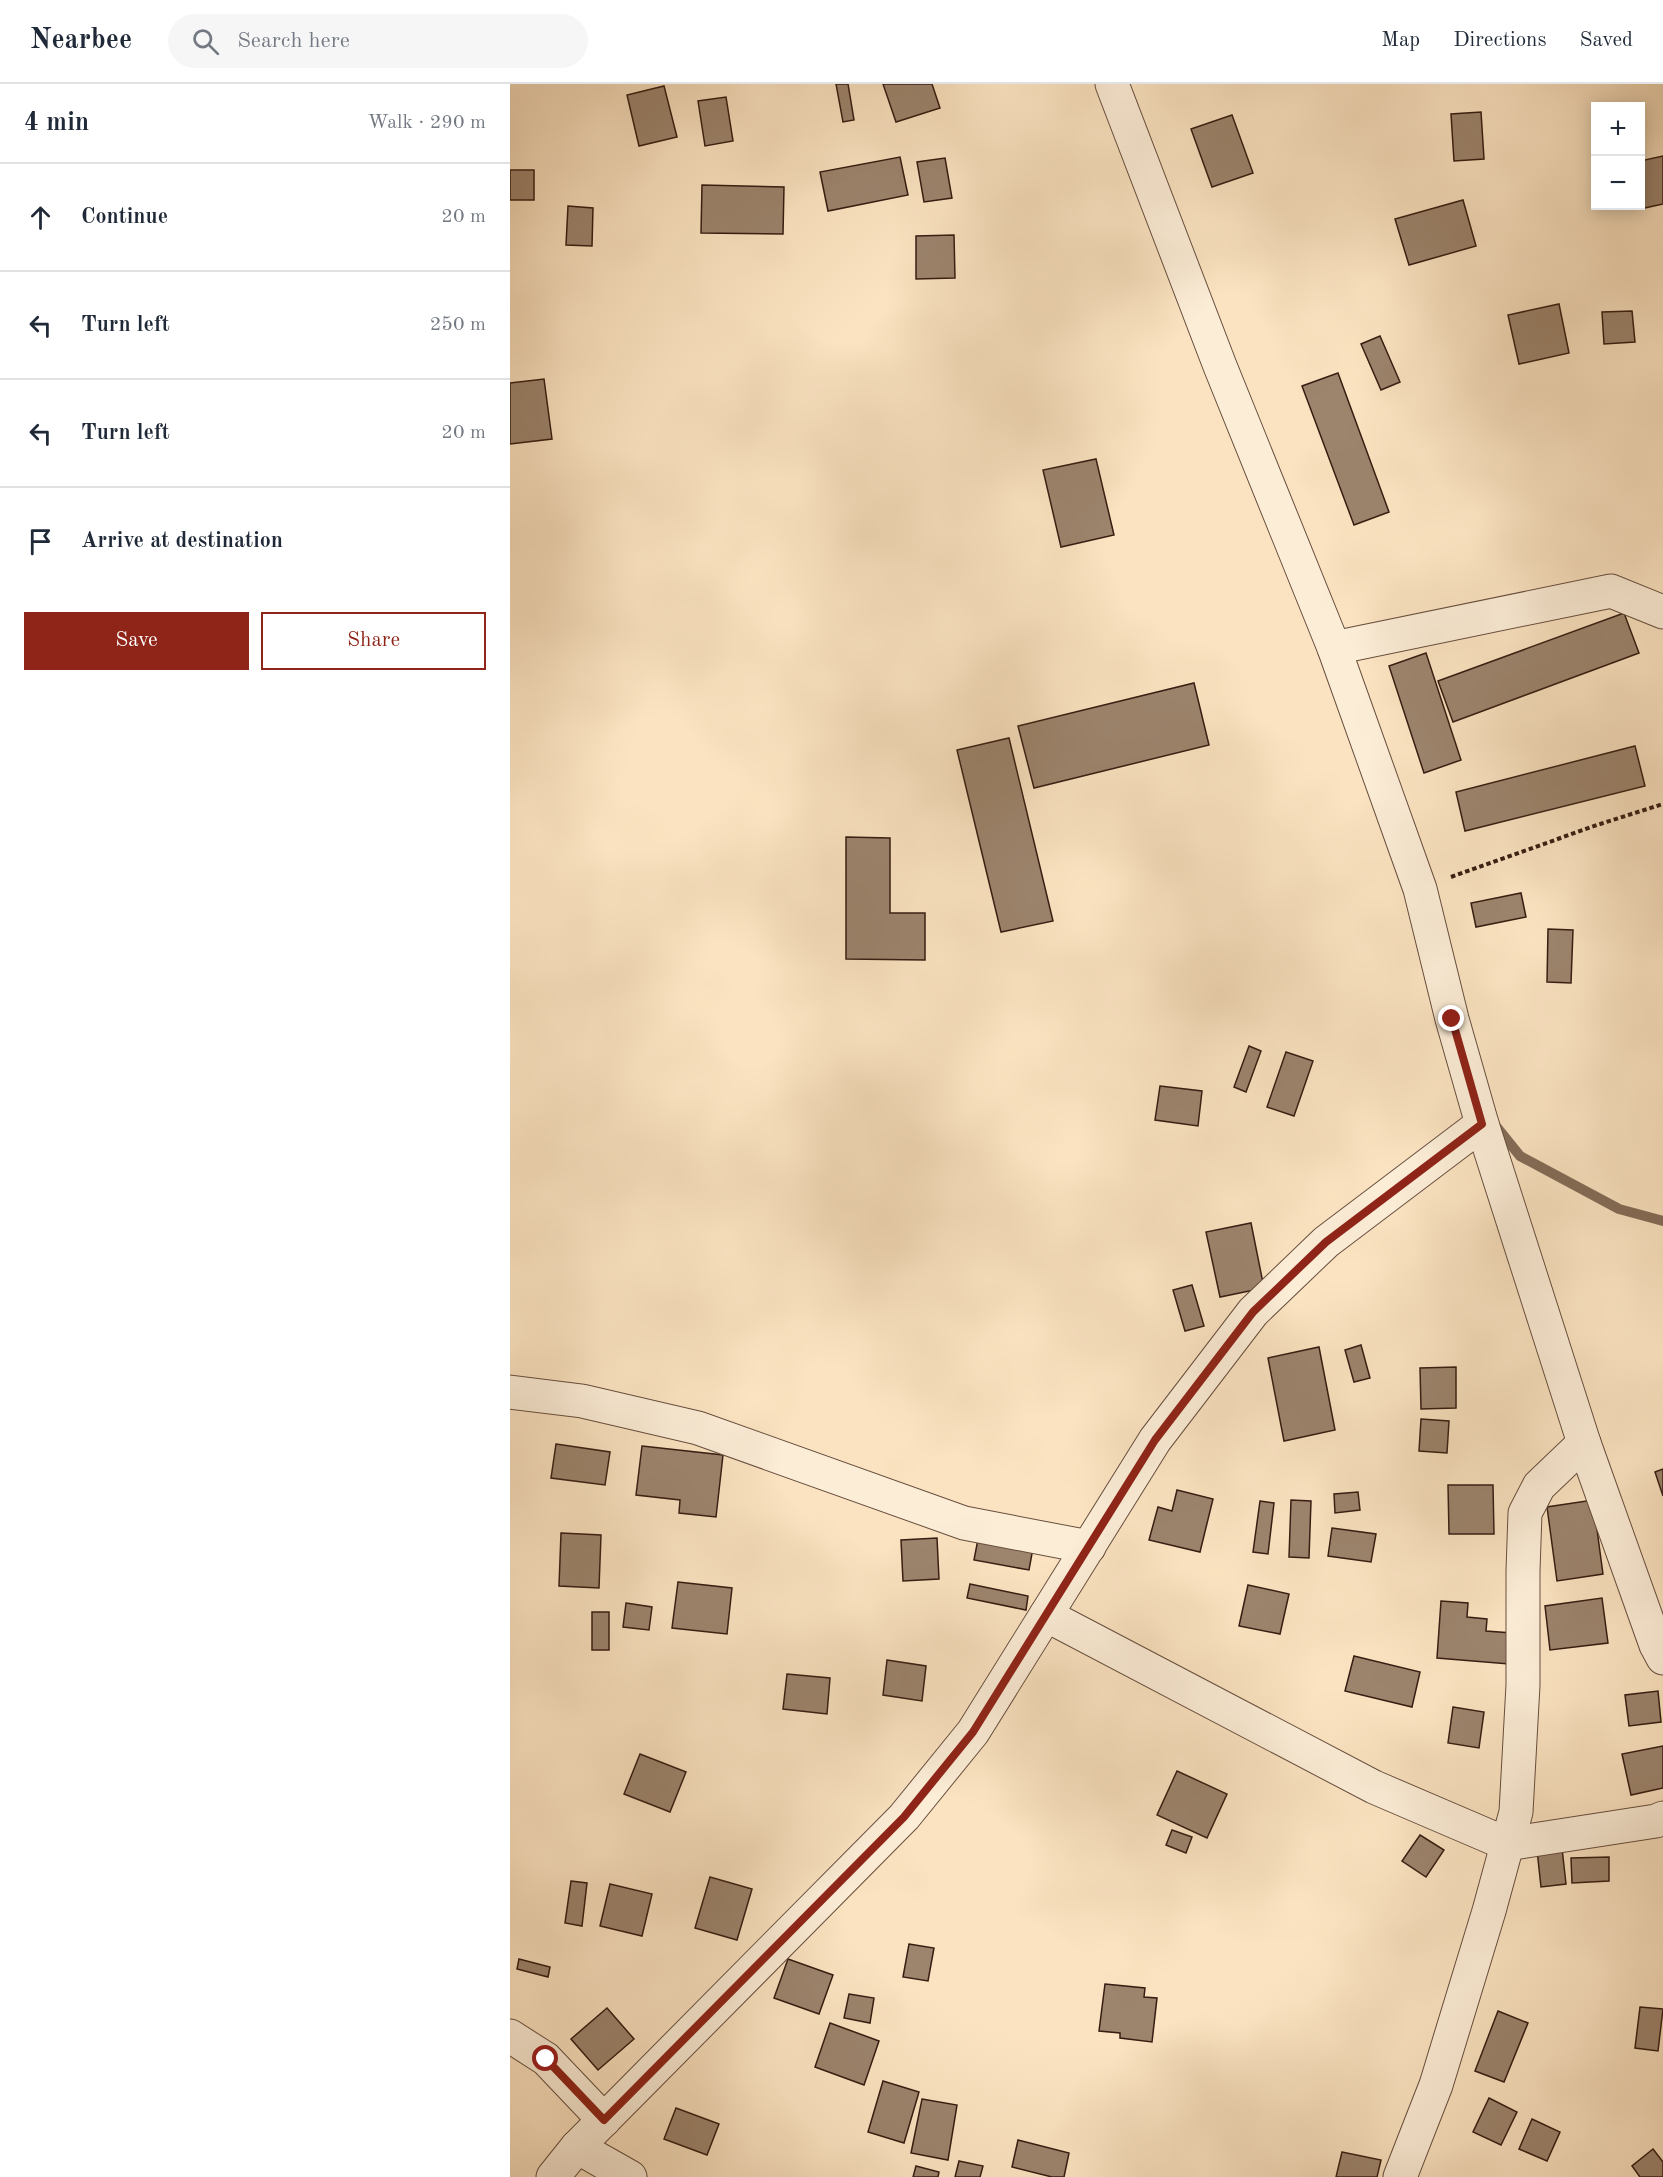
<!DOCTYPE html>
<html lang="en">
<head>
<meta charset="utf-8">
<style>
	:root { --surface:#fff; --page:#f6f6f7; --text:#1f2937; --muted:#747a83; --line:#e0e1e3; --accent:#8f2418 }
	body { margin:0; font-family:"Old Standard TT",serif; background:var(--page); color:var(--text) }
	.controls { position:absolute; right:18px; top:18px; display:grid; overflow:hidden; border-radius:0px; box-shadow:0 3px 15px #0003 }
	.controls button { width:54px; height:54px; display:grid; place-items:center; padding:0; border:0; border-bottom:2px solid var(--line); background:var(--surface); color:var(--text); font:30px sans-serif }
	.stop { position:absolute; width:18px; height:18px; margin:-14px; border:4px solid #8f2418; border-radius:50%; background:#fff }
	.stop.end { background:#8f2418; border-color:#fff; box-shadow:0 2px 6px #0008 }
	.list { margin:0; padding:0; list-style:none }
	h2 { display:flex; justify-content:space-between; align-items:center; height:78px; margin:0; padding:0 24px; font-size:26px }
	h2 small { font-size:20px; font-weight:400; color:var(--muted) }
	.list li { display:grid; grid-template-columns:39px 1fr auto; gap:18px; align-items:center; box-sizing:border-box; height:108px; padding:0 24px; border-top:2px solid var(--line) }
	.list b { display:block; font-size:22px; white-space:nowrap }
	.list em { font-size:20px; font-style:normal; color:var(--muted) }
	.actions { display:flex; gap:12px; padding:18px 24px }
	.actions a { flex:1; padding:14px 0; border:2px solid var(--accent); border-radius:0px; text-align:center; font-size:21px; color:var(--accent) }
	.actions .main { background:var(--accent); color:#fff }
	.icon { flex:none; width:33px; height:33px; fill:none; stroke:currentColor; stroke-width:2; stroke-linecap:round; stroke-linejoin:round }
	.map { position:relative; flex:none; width:1153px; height:2093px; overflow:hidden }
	header { display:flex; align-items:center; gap:36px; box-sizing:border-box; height:84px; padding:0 30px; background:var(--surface); border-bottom:2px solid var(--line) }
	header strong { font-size:28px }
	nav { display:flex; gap:33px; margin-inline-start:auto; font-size:21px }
	.search { width:420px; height:54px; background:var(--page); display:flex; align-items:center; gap:15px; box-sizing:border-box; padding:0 21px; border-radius:33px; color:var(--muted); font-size:22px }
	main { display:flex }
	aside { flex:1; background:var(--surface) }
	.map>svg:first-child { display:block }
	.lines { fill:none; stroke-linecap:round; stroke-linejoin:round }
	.stream { stroke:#846c58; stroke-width:10 }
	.building { fill:#9c846d; stroke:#361d12; stroke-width:1.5 }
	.street-casing { stroke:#674e3e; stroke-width:35 }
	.path { stroke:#361d12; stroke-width:4; stroke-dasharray:4.5 3; stroke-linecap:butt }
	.street { stroke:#fcedd7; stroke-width:33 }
	.route { stroke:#8f2418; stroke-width:8 }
</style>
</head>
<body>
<header>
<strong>Nearbee</strong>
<div class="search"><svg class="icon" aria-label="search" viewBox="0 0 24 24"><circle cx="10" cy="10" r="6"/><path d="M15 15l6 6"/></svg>Search here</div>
<nav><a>Map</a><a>Directions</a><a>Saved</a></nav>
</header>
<main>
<aside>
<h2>4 min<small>Walk · 290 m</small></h2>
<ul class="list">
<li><svg class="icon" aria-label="ahead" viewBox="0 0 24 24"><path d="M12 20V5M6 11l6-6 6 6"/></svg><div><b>Continue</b></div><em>20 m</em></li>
<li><svg class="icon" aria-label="left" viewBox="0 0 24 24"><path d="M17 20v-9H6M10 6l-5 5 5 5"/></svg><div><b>Turn left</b></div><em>250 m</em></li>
<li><svg class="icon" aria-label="left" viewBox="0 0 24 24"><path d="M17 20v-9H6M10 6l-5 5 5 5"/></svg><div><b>Turn left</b></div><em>20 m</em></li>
<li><svg class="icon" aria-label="arrive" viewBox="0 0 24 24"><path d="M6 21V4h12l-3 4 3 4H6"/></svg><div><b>Arrive at destination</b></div></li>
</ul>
<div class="actions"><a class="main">Save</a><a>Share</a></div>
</aside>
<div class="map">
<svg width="1153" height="2093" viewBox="0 0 1153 2093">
	<rect width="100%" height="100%" fill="#fbe3c1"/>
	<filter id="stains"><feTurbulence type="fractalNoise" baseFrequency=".00333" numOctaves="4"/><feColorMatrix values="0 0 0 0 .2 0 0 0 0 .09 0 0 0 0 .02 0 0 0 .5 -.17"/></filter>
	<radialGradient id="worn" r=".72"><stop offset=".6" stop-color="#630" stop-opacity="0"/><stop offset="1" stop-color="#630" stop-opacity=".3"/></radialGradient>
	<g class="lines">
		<polyline class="stream" points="985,1041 1010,1072 1109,1125 1153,1137"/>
	</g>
	<g class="building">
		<polygon points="326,0 338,0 344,36 333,38"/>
		<polygon points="373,0 422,0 430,24 386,38"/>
		<polygon points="154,2 167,53 129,62 117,11"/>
		<polygon points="216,13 223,57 195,62 188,17"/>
		<polygon points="971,28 974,75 944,77 941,30"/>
		<polygon points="722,31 743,89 702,103 681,45"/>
		<polygon points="1153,72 1153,120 1130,125 1130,77"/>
		<polygon points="390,73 398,111 318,127 310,88"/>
		<polygon points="435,74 442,114 414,118 407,78"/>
		<rect x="0" y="86" width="24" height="30"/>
		<polygon points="192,101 274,103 273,150 191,149"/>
		<polygon points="953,116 966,162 899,181 885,135"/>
		<polygon points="58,122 83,124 82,162 56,161"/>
		<polygon points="444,151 445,194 406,195 406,152"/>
		<polygon points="1049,220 1059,269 1009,280 998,231"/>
		<polygon points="1122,227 1125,258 1094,260 1092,228"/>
		<polygon points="870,252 890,298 871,306 851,260"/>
		<polygon points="828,289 879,428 844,441 792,302"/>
		<polygon points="34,295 42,355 0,360 0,299"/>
		<polygon points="586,375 604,451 551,463 533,386"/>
		<polygon points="1114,529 1129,569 943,638 928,597"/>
		<polygon points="916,569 951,676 914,689 879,582"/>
		<polygon points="684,599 699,661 524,704 508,642"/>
		<polygon points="499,654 543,837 491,848 447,666"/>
		<polygon points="1125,662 1135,702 955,747 946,708"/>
		<polygon points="336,753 380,754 380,829 415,829 415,876 336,875"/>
		<polygon points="1011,809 1016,833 966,843 961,819"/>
		<polygon points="1038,845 1063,846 1061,899 1037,898"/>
		<polygon points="739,962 751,967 736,1008 724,1003"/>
		<polygon points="776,968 803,977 784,1032 757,1023"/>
		<polygon points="650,1002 692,1007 688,1042 645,1036"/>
		<polygon points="741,1139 754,1204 710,1213 696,1148"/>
		<polygon points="682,1201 694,1242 675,1247 663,1206"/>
		<polygon points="851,1261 860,1294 844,1298 835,1266"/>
		<polygon points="809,1263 825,1346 774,1357 758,1274"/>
		<polygon points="946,1283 946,1324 911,1325 910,1284"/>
		<polygon points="911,1335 939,1337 937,1369 909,1367"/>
		<polygon points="46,1360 100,1368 95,1401 41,1394"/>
		<polygon points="132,1362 213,1371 206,1433 169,1429 170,1416 126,1411"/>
		<polygon points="1153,1385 1153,1412 1145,1388"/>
		<polygon points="938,1401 983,1401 984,1450 939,1450"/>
		<polygon points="667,1406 703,1415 690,1468 639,1456 648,1423 662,1427"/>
		<polygon points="848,1408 850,1426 825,1429 824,1410"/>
		<polygon points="781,1416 801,1417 799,1474 779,1473"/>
		<polygon points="1083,1416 1093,1490 1047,1497 1037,1423"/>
		<polygon points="750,1417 764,1419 758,1470 743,1468"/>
		<polygon points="822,1444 866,1450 861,1478 818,1472"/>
		<polygon points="51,1449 91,1451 89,1504 49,1502"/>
		<polygon points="427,1454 429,1495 393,1497 391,1456"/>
		<polygon points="468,1455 523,1464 519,1486 464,1476"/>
		<polygon points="168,1498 222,1504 217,1550 162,1544"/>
		<polygon points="460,1500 518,1512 516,1526 457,1514"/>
		<polygon points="738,1501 779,1510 770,1550 729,1542"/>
		<polygon points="1092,1514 1098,1559 1040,1566 1035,1522"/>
		<polygon points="931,1517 958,1519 957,1533 977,1535 976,1547 1002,1549 999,1580 927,1574"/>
		<polygon points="116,1519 142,1523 139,1546 113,1543"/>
		<rect x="82" y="1528" width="17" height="38"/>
		<polygon points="844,1572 910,1588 902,1623 835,1607"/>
		<polygon points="377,1576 416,1582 412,1617 373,1611"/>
		<polygon points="277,1590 320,1594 317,1630 273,1625"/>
		<polygon points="1148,1607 1151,1638 1119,1642 1115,1611"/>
		<polygon points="943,1623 974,1628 969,1664 938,1659"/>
		<polygon points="1153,1662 1153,1704 1121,1711 1112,1670"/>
		<polygon points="130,1670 176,1688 160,1728 114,1710"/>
		<polygon points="667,1687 717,1710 697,1754 647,1731"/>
		<polygon points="662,1746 682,1753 676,1769 656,1761"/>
		<polygon points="910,1751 934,1766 916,1793 892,1777"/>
		<polygon points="1052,1764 1056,1800 1031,1803 1027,1766"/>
		<polygon points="1099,1773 1099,1797 1062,1799 1061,1774"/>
		<polygon points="200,1793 242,1805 227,1856 185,1844"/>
		<polygon points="61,1797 77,1799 72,1842 55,1839"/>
		<polygon points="100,1800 142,1810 132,1852 90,1842"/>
		<polygon points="399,1860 424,1864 418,1897 393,1893"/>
		<polygon points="9,1875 40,1883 38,1893 7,1885"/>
		<polygon points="278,1875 323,1891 309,1930 264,1914"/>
		<polygon points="595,1900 635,1904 634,1913 647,1914 642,1958 610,1954 610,1949 589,1947"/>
		<polygon points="339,1910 364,1914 360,1939 334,1934"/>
		<polygon points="1130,1923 1153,1925 1148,1967 1125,1964"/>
		<polygon points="97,1924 124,1955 88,1986 61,1955"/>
		<polygon points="988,1927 1018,1939 994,1998 965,1987"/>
		<polygon points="320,1939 369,1957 354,2001 305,1983"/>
		<polygon points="373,1997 409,2008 394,2059 358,2048"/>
		<polygon points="979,2014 1007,2028 991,2061 963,2048"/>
		<polygon points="412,2015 447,2021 438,2076 401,2069"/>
		<polygon points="166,2024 209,2040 197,2071 154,2055"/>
		<polygon points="1022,2035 1050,2048 1037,2077 1009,2065"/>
		<polygon points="508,2056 559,2069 554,2093 542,2093 502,2083"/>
		<polygon points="1143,2065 1153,2078 1153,2093 1130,2093 1122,2082"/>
		<polygon points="832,2068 871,2076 867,2093 826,2093"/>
		<polygon points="449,2077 473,2082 470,2093 445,2093"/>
		<polygon points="406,2082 429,2088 428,2093 403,2093"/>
	</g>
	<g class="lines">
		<g class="street-casing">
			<g id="street">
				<polyline points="602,0 710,282 824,564 910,805 942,935 972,1040 1074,1359 1146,1561 1153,1574"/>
				<polyline points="824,564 1101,507 1153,528"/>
				<polyline points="0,1308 72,1317 188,1344 454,1439 579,1463"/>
				<polyline points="536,1531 864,1703 997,1760 1146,1737 1153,1734"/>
				<polyline points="0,1952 36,1975 94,2036"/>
				<polyline points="67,2063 120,2093"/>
				<polyline points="43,2093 67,2063 394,1733 463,1648 645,1356 743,1228 816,1158 972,1040"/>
				<polyline points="890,2093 926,2001 979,1827 1006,1728 1013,1601 1013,1487 1015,1429 1029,1402 1074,1359"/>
			</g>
		</g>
		<polyline class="path" points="941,793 1087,741 1153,720"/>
		<use href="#street" class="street"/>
	</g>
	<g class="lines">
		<polyline class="route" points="36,1975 94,2036 394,1733 463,1648 645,1356 743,1228 816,1158 972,1040 942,935"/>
	</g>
	<rect width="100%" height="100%" filter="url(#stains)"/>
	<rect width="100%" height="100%" fill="url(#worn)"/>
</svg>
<div class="controls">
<button>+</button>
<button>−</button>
</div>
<div class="stop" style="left:36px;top:1975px"></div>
<div class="stop end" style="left:942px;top:935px"></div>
</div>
</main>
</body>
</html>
